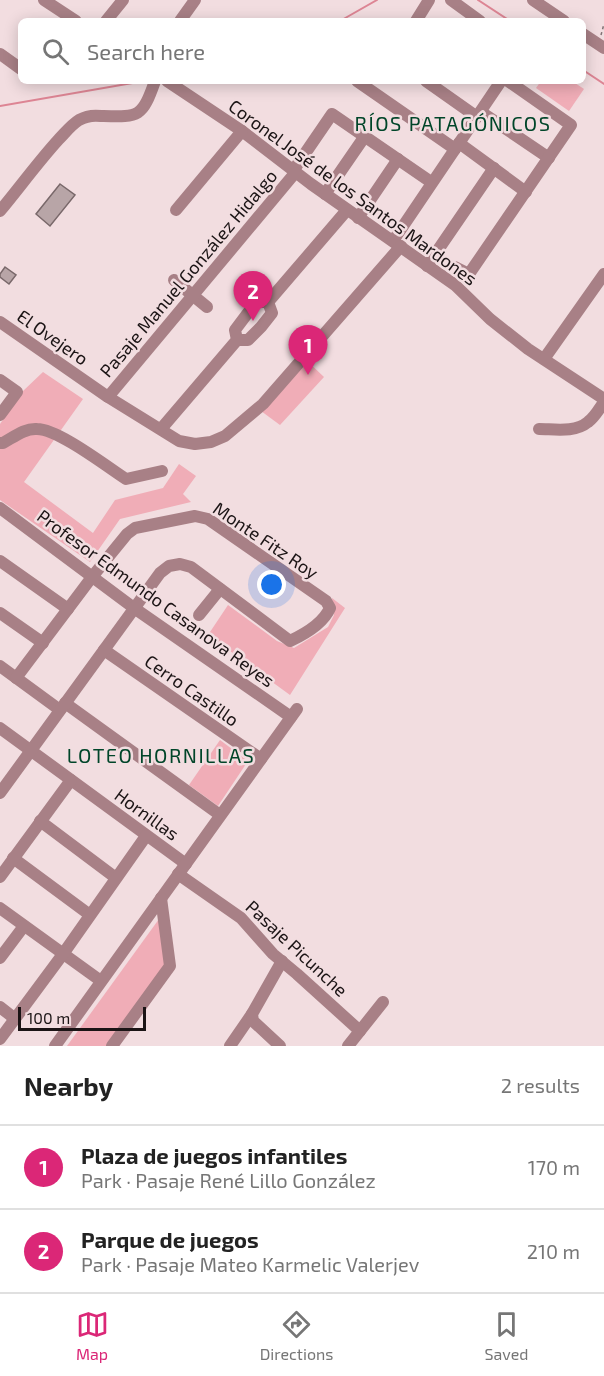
<!DOCTYPE html>
<html lang="en">
<head>
<meta charset="utf-8">
<style>
	:root { --surface:#fff; --page:#f6f6f6; --text:#222; --muted:#767676; --line:#e0e0e0; --accent:#db2777 }
	body { margin:0; font-family:"Exo 2",sans-serif; background:var(--page); color:var(--text) }
	.scale { position:absolute; left:18px; bottom:15px; width:128px; box-sizing:border-box; padding-left:6px; border:3px solid #1b1415; border-top:0; font-size:16px; line-height:21px; white-space:nowrap; color:#1b1415; -webkit-text-stroke:4px #f2dde0; paint-order:stroke }
	.you { position:absolute; left:272px; top:585px; width:21px; height:21px; margin:-15px; border:4px solid #fff; border-radius:50%; background:#1a73e8; box-shadow:0 0 0 9px #1a73e833 }
	.badge { display:grid; place-items:center; width:39px; height:39px; border-radius:50%; background:var(--accent); color:#fff; font-size:20px; font-weight:700 }
	.pin { position:absolute; translate:-50% -50px; filter:drop-shadow(0 2px 3px #0008) }
	.pin::after { content:''; position:absolute; top:32px; width:21px; height:18px; background:inherit; clip-path:polygon(0 0,100% 0,50% 100%) }
	.list { margin:0; padding:0; list-style:none }
	h2 { display:flex; justify-content:space-between; align-items:center; height:78px; margin:0; padding:0 24px; font-size:26px }
	h2 small { font-size:20px; font-weight:400; color:var(--muted) }
	.list li { display:grid; grid-template-columns:39px 1fr auto; gap:18px; align-items:center; box-sizing:border-box; height:84px; padding:0 24px; border-top:2px solid var(--line) }
	.list b { display:block; font-size:22px; white-space:nowrap }
	.list p { margin:0; font-size:20px; white-space:nowrap; color:var(--muted) }
	.list em { font-size:20px; font-style:normal; color:var(--muted) }
	.icon { flex:none; width:33px; height:33px; fill:none; stroke:currentColor; stroke-width:2; stroke-linecap:round; stroke-linejoin:round }
	.map { position:relative; flex:none; width:604px; height:1046px; overflow:hidden }
	.search { position:absolute; background:var(--surface); box-shadow:0 3px 15px #0003; left:18px; right:18px; top:18px; height:66px; display:flex; align-items:center; gap:15px; box-sizing:border-box; padding:0 21px; border-radius:9px; color:var(--muted); font-size:22px }
	.sheet { height:246px; background:var(--surface) }
	nav { display:flex; justify-content:space-around; align-items:center; box-sizing:border-box; height:84px; border-top:2px solid var(--line); background:var(--surface); font-size:16px; color:var(--muted) }
	nav a { display:grid; justify-items:center; gap:3px }
	nav .on { color:var(--accent) }
	.map>svg:first-child { display:block }
	.green { fill:#f0adb7 }
	.lines { fill:none; stroke-linecap:round; stroke-linejoin:round }
	.stream { stroke:#dd8594; stroke-width:2 }
	.building { fill:#b8a5a7; stroke:#79686a; stroke-width:1.5 }
	.path { stroke:#807274; stroke-width:1.5; stroke-dasharray:3 3; stroke-linecap:butt }
	.minor { stroke:#a88086; stroke-width:12 }
	.labels { text-anchor:middle; dominant-baseline:central; stroke-width:5; stroke-linejoin:round; paint-order:stroke }
	.street-label { font-size:18px; fill:#1b1415; stroke:#f2dde0 }
	.neighbourhood-label { font-size:20px; letter-spacing:1.5px; fill:#004529; stroke:#f2dde0 }
</style>
</head>
<body>
<div class="map">
<svg width="604" height="1046" viewBox="0 0 604 1046">
	<rect width="100%" height="100%" fill="#f2dde0"/>
	<g class="green">
		<polygon points="541,81 572,81 584,89 569,111 536,88"/>
		<polygon points="304,358 324,377 280,425 261,411"/>
		<polygon points="43,372 83,399 24,482 93,533 115,500 163,488 179,464 196,476 183,494 191,502 120,519 90,562 0,500 0,424 23,391"/>
		<polygon points="332,598 345,608 290,695 208,635 228,605 277,641 294,648 328,627 334,615"/>
		<polygon points="220,740 248,761 218,806 189,785"/>
		<polygon points="167,908 175,967 117,1046 67,1046"/>
	</g>
	<g class="lines">
		<g class="stream">
			<polyline points="478,0 510,21"/>
			<polyline points="340,21 377,0"/>
			<polyline points="583,70 604,84"/>
			<polyline points="0,106 144,81"/>
		</g>
	</g>
	<g class="building">
		<polygon points="60,184 75,195 50,226 36,214"/>
		<polygon points="5,267 16,275 9,284 0,277 0,274"/>
	</g>
	<g class="lines">
		<polyline class="path" points="601,35 604,24"/>
		<g class="minor">
			<polyline points="44,0 76,21"/>
			<polyline points="451,0 480,21"/>
			<polyline points="533,0 564,21"/>
			<polyline points="106,21 123,0"/>
			<polyline points="180,21 195,0"/>
			<polyline points="416,21 429,0"/>
			<polyline points="583,34 604,48"/>
			<polyline points="0,54 21,69"/>
			<polyline points="167,81 242,131 311,184 455,285 490,319 528,349 604,399"/>
			<polyline points="357,81 455,149"/>
			<polyline points="426,81 477,117"/>
			<polyline points="481,112 549,158"/>
			<polyline points="459,143 526,192"/>
			<polyline points="293,171 332,114 431,182"/>
			<polyline points="325,194 365,136"/>
			<polyline points="176,210 242,131"/>
			<path d="M0,211C20,187 38,162 59,139C65,133 71,125 79,120C86,116 93,115 101,116C139,117 142,118 155,81"/>
			<polyline points="358,218 398,159"/>
			<polyline points="393,241 501,81"/>
			<polyline points="427,266 494,168"/>
			<polyline points="455,267 469,274 571,125 508,81"/>
			<polyline points="174,280 207,307"/>
			<polyline points="268,302 347,210"/>
			<polyline points="0,322 108,397 179,441 195,444 211,442 225,436 263,404 401,246"/>
			<polyline points="544,359 604,274"/>
			<polyline points="0,380 17,392 0,415"/>
			<polyline points="108,397 295,173"/>
			<polyline points="161,429 237,340 235,330 256,302 268,302 272,313 261,327 248,340 237,340"/>
			<path d="M539,429C554,429 575,433 588,422C595,417 599,409 604,402"/>
			<path d="M0,443H3C14,437 25,428 37,429C58,429 106,466 126,479L162,471"/>
			<polyline points="0,508 134,608 291,717"/>
			<polyline points="0,561 68,609"/>
			<polyline points="0,613 43,643"/>
			<polyline points="199,615 220,589"/>
			<polyline points="104,650 261,759"/>
			<polyline points="0,666 60,710"/>
			<polyline points="65,703 220,815"/>
			<polyline points="0,728 186,864"/>
			<path d="M0,793L160,573L169,566L180,564L191,567L290,641C305,634 323,624 330,608L326,601L208,519L195,516L135,528L127,534L92,577L16,678"/>
			<polyline points="40,821 116,878"/>
			<polyline points="13,858 90,915"/>
			<polyline points="178,874 241,918 273,954 297,974 360,1031"/>
			<polyline points="0,877 71,780"/>
			<polyline points="0,908 101,981"/>
			<polyline points="0,958 24,926"/>
			<polyline points="0,1007 14,1018"/>
			<polyline points="0,1039 63,954 146,836"/>
			<polyline points="55,1046 297,709"/>
			<polyline points="112,1046 170,966 161,898"/>
			<polyline points="230,1046 252,1014"/>
			<polyline points="280,1046 253,1021 252,1014 282,961"/>
			<polyline points="348,1046 383,1002"/>
		</g>
	</g>
	<g class="labels">
		<g class="street-label">
			<text transform="translate(353 192) rotate(36)">Coronel José de los Santos Mardones</text>
			<text transform="translate(188 273) rotate(-50)">Pasaje Manuel González Hidalgo</text>
			<text transform="translate(53 337) rotate(35)">El Ovejero</text>
			<text transform="translate(266 540) rotate(34)">Monte Fitz Roy</text>
			<text transform="translate(156 598) rotate(36)">Profesor Edmundo Casanova Reyes</text>
			<text transform="translate(192 690) rotate(35)">Cerro Castillo</text>
			<text transform="translate(147 814) rotate(36)">Hornillas</text>
			<text transform="translate(297 948) rotate(43)">Pasaje Picunche</text>
		</g>
		<g class="neighbourhood-label">
			<text x="453" y="123">RÍOS PATAGÓNICOS</text>
			<text x="161" y="755">LOTEO HORNILLAS</text>
		</g>
	</g>
</svg>
<div class="scale">100 m</div>
<div class="you"></div>
<div class="pin badge" style="left:308px;top:375px">1</div>
<div class="pin badge" style="left:253px;top:321px">2</div>
<div class="search"><svg class="icon" aria-label="search" viewBox="0 0 24 24"><circle cx="10" cy="10" r="6"/><path d="M15 15l6 6"/></svg>Search here</div>
</div>
<section class="sheet">
<h2>Nearby<small>2 results</small></h2>
<ul class="list">
<li><span class="badge">1</span><div><b>Plaza de juegos infantiles</b><p>Park · Pasaje René Lillo González</p></div><em>170 m</em></li>
<li><span class="badge">2</span><div><b>Parque de juegos</b><p>Park · Pasaje Mateo Karmelic Valerjev</p></div><em>210 m</em></li>
</ul>
</section>
<nav>
<a class="on"><svg class="icon" aria-label="map" viewBox="0 0 24 24"><path d="M3 6l6-2 6 2 6-2v14l-6 2-6-2-6 2zM9 4v14M15 6v14"/></svg>Map</a>
<a><svg class="icon" aria-label="directions" viewBox="0 0 24 24"><path d="M12 3l9 9-9 9-9-9zM9 14v-3h6M13 9l2 2-2 2"/></svg>Directions</a>
<a><svg class="icon" aria-label="saved" viewBox="0 0 24 24"><path d="M7 4h10v16l-5-4-5 4z"/></svg>Saved</a>
</nav>
</body>
</html>
